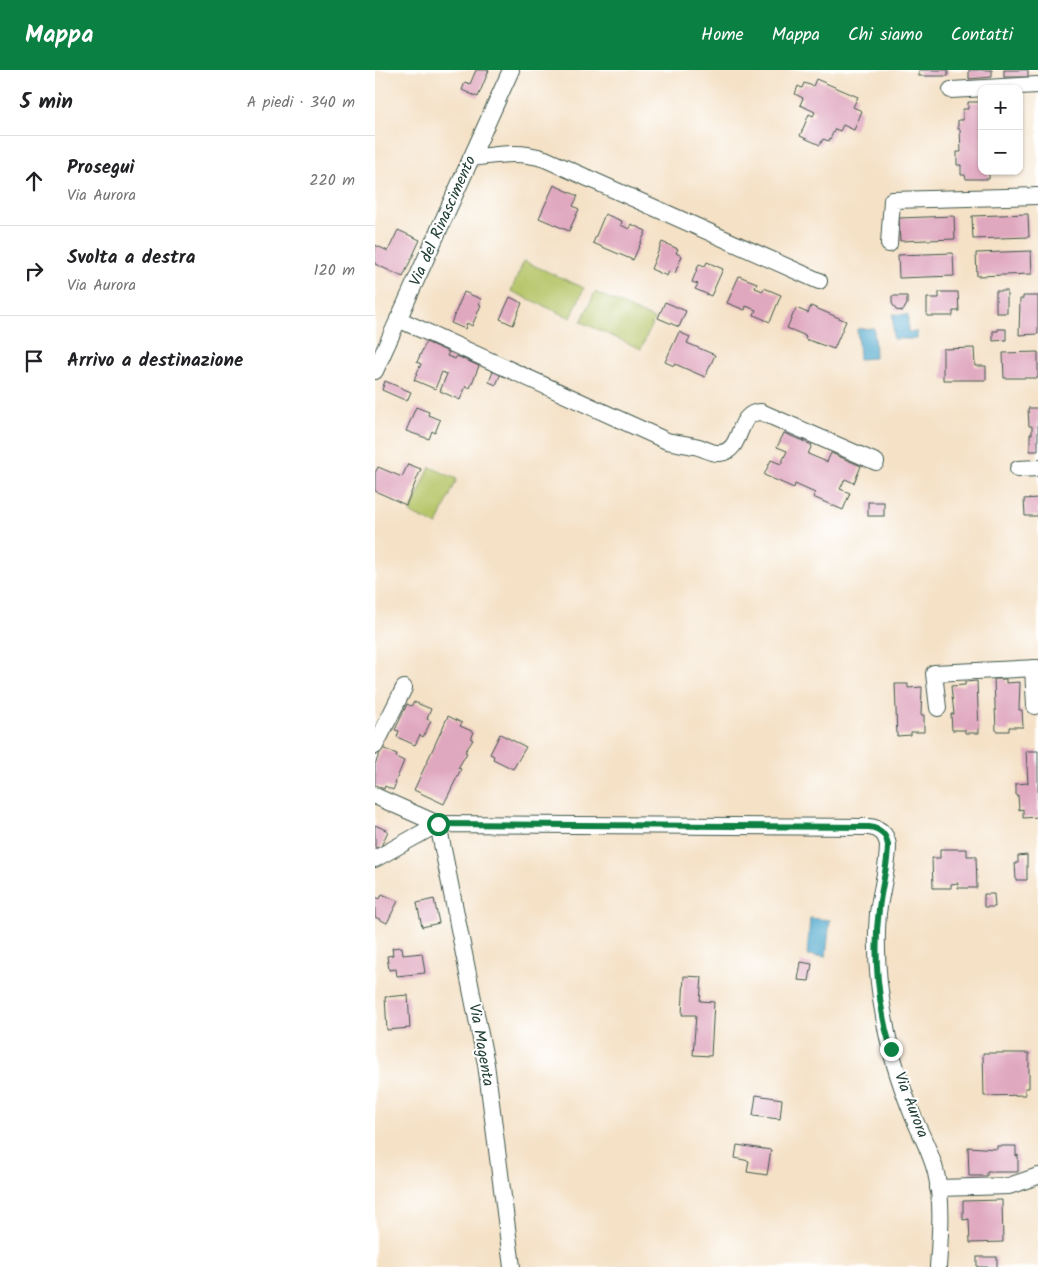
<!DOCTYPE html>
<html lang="it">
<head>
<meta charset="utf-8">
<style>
	:root { --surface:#fff; --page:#f2f2f2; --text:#202124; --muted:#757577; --line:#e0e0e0; --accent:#0b8043 }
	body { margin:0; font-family:Kalam,sans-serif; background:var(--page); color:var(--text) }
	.controls { position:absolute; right:15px; top:15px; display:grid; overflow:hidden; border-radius:10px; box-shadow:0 1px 4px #0004 }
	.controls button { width:45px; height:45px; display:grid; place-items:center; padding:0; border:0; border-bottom:1px solid var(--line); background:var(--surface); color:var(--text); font:25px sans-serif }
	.stop { position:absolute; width:15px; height:15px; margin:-11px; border:4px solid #0b8043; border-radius:50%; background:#fff }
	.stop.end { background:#0b8043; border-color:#fff; box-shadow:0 1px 5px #0008 }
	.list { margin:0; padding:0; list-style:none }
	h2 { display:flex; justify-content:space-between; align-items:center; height:65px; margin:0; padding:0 20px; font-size:21px }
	h2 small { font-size:16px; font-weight:400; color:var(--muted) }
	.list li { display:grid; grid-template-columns:32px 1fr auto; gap:15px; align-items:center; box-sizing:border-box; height:90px; padding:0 20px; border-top:1px solid var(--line) }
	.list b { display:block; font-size:19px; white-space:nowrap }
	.list p { margin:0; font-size:16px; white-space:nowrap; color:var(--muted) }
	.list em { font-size:16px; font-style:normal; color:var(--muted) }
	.icon { flex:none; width:28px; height:28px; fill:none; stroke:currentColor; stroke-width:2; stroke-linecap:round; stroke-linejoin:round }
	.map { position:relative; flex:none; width:663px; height:1197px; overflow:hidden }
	header { display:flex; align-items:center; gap:30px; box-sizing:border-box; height:70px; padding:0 25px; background:var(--accent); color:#fff }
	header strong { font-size:24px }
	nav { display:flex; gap:28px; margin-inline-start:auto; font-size:18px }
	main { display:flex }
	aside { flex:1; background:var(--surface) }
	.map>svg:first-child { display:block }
	.green { fill:#b5c568; stroke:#6a814e }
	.water { fill:#4fa8cc; stroke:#377280 }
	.building { fill:#e0a8bf }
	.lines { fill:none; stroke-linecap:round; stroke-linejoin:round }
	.minor-casing { stroke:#3f564a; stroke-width:18 }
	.minor { stroke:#fff; stroke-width:16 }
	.route { stroke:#0b8043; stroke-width:6 }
	.labels { text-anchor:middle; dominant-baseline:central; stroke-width:4; stroke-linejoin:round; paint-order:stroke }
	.street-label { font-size:16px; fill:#1f3d34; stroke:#fff }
</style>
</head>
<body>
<header>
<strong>Mappa</strong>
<nav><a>Home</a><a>Mappa</a><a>Chi siamo</a><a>Contatti</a></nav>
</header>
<main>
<aside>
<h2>5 min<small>A piedi · 340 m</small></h2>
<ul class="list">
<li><svg class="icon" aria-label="ahead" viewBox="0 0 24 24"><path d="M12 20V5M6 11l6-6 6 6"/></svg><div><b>Prosegui</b><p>Via Aurora</p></div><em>220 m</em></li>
<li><svg class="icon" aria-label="right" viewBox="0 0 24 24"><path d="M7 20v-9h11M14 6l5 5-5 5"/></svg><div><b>Svolta a destra</b><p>Via Aurora</p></div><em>120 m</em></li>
<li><svg class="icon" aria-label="arrive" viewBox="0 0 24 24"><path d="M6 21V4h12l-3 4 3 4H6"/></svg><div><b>Arrivo a destinazione</b></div></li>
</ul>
</aside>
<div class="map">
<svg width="663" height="1197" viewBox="0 0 663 1197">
	<rect width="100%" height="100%" fill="#fff"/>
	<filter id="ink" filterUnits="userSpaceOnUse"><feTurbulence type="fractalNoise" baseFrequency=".02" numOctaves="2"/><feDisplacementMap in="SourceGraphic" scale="10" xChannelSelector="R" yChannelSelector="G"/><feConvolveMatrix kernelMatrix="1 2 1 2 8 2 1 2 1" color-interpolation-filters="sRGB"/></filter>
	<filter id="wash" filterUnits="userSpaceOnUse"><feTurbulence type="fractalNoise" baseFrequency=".0096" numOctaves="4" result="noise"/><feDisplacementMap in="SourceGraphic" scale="20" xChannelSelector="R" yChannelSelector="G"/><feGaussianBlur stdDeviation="1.12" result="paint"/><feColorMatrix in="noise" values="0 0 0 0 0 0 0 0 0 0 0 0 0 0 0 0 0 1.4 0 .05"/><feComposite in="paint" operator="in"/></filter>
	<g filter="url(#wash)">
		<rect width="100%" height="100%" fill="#f4e1c6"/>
		<g class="green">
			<polygon points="149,191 209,218 196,248 136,221"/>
			<polygon points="220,222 279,249 266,279 206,252"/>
			<polygon points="55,397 82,409 62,455 35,443"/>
		</g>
		<g class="water">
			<polygon points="518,244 533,245 533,262 542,262 542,269 518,269"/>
			<polygon points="499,258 500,288 484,289 482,259"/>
			<polygon points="435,848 455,850 451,887 432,885"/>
		</g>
		<g id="blocks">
			<g class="building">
				<polygon points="101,0 114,0 103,27 87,20 90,12 95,14"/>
				<rect x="544" y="0" width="29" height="6"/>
				<polygon points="594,0 617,0 617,7 594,9"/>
				<rect x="629" y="0" width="24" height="7"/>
				<polygon points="441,9 483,27 478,37 487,41 479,60 468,55 465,61 460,59 454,71 448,69 445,75 425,66 434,44 438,46 440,42 425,35 428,28 420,24 423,16 427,18 429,13 438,16"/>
				<polygon points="593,32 607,32 607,101 614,101 614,109 591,109 590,105 586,105 586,95 582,95 582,82 586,82 585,59 583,59 583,50 588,50 588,39 593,39"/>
				<polygon points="179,115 203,126 198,136 204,139 194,161 164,148"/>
				<polygon points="230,144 247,151 246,155 254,159 256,154 271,161 258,190 218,173"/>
				<polygon points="653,144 654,167 598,169 597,146"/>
				<polygon points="579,146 580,169 525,171 524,148"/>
				<polygon points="23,160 45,170 28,207 0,194 0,175 13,181"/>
				<polygon points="287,172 303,179 301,183 307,186 300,203 294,201 292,206 276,199"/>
				<polygon points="656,181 657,204 602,206 601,183"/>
				<polygon points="578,183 579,206 524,208 523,185"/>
				<polygon points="332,192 348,199 336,226 320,219 323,214 317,212 324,194 330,196"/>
				<polygon points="364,206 382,213 380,218 388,221 389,218 406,225 395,252 379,245 381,240 371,236 370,240 352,233"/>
				<rect x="621" y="221" width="11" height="22"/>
				<polygon points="89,222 106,229 104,234 106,235 97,256 92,253 90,259 76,253"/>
				<polygon points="564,222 583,222 584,241 578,241 578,246 552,246 552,228 564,228"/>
				<polygon points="517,226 532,226 532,234 528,241 521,240 517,233"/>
				<polygon points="648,226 663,226 663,264 644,265 645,229 648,229"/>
				<polygon points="135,227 147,233 138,255 125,249"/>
				<polygon points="290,232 311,241 304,257 283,248"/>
				<polygon points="436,236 471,251 459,279 430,269 431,266 412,258 421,238 433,243"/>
				<polygon points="623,259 631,259 631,270 618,271 618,261 623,261"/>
				<polygon points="304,262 315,267 312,273 340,285 330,307 300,294 299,296 290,292"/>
				<polygon points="51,272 74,282 72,286 80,289 82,286 104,296 95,318 91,316 85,330 65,321 72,304 67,302 60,319 39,310 46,294 42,292"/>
				<polygon points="599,278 600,296 611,296 611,310 568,310 568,279"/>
				<polygon points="663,282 663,308 629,308 628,283"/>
				<polygon points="119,299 126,303 121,315 114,312"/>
				<polygon points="10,311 36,322 32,331 7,320"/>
				<polygon points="41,337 54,342 53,345 65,350 60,363 57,361 54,369 31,361"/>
				<polygon points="653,338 663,338 663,381 655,381 655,364 657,364 657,356 654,356"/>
				<polygon points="409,363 437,375 433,384 452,392 456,383 486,396 479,413 470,409 465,419 475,423 468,440 438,427 440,423 420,414 419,418 389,405 396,390 406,394 412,381 402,377"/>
				<polygon points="33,394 46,399 31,435 0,421 0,403 3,397 27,407"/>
				<polygon points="663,428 663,446 650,446 649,429"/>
				<rect x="493" y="432" width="16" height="14"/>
				<polygon points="619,609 631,609 631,613 645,612 644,640 647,640 648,657 634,657 634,661 621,661"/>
				<polygon points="602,611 604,663 590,663 590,660 577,660 576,644 579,644 576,616 590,615 590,612"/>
				<polygon points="520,614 533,614 533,618 547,617 546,645 549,645 549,662 536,662 536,665 522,666"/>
				<polygon points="39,632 56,639 52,649 56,651 48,667 45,665 40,675 22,667 24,661 20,660 32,634 36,636"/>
				<polygon points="73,646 87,653 85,656 99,662 96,669 98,670 90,682 92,683 83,698 86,699 69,734 39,720"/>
				<polygon points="125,664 151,677 138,699 118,689 119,686 115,684"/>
				<polygon points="7,678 22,684 21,687 29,691 20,713 21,713 18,720 10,716 9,719 0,715 0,694"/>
				<polygon points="651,681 663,681 663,747 648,748 648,739 644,740 643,725 641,726 641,714 653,713"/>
				<polygon points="0,755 13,761 5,779 0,777"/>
				<polygon points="565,779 592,779 592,786 601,786 602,818 583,818 583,813 576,814 576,818 558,818 557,788 565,788"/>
				<polygon points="652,785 652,810 641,810 640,793 643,793 643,786"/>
				<polygon points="7,824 23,831 12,853 0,847 0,827 5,829"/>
				<polygon points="609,824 619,824 620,837 609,837"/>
				<polygon points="59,829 64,853 47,857 42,833"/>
				<polygon points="27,877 28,885 47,883 50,903 22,906 21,899 14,900 12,886 18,885 17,878"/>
				<polygon points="426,892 437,894 434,911 423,910"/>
				<polygon points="309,906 327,907 325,931 339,932 336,986 318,985 321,945 307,945"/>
				<polygon points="33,925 35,958 12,960 10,927"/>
				<polygon points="608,983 654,983 654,1018 650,1018 650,1025 609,1026"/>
				<polygon points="381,1025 407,1029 405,1049 378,1046"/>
				<polygon points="362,1075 396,1080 392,1105 372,1102 374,1091 360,1088"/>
				<polygon points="622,1076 641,1076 641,1086 643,1085 643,1102 612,1102 612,1106 594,1106 593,1077 622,1079"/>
				<polygon points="627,1130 628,1172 595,1173 594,1149 588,1150 588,1131"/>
				<rect x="602" y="1187" width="20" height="10"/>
			</g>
		</g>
	</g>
	<g filter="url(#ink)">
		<use href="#blocks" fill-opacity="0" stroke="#3f564a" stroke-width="1"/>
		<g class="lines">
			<g class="minor-casing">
				<g id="minor">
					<polyline points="576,20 663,15"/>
					<path d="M96,88C121,85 145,80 170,89L444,211"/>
					<polyline points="514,174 517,130 663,126"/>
					<path d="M23,249L292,371C301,373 310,374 319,376C328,377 336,384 345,383C369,381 360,342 386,342L501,392"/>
					<polyline points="0,301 136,0"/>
					<polyline points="643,399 663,398"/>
					<polyline points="658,598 660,636"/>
					<polyline points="563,638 559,603 663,598"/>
					<polyline points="0,676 29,618"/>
					<polyline points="0,726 63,754"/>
					<polyline points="63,754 111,994 137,1197"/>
					<path d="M0,789L63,754L494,757C505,758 511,764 513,775C513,798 506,820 503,843C500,879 503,917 510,952C515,984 526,1016 538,1046C546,1065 556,1082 561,1103C568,1133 565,1166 563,1197"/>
					<polyline points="563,1118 634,1116 663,1106"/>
				</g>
			</g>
			<use href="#minor" class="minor"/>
		</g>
	</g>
	<g class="lines" filter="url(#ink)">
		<path class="route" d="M63,754L494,757C505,758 511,764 513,775C513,796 506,818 504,839C498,884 503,936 516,979"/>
	</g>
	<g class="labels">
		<g class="street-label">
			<text transform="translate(68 151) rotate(-66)">Via del Rinascimento</text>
			<text transform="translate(106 975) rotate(80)">Via Magenta</text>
			<text transform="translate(536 1035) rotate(69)">Via Aurora</text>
		</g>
	</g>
</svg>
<div class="controls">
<button>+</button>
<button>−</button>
</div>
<div class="stop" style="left:63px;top:754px"></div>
<div class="stop end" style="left:516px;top:979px"></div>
</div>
</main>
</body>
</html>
